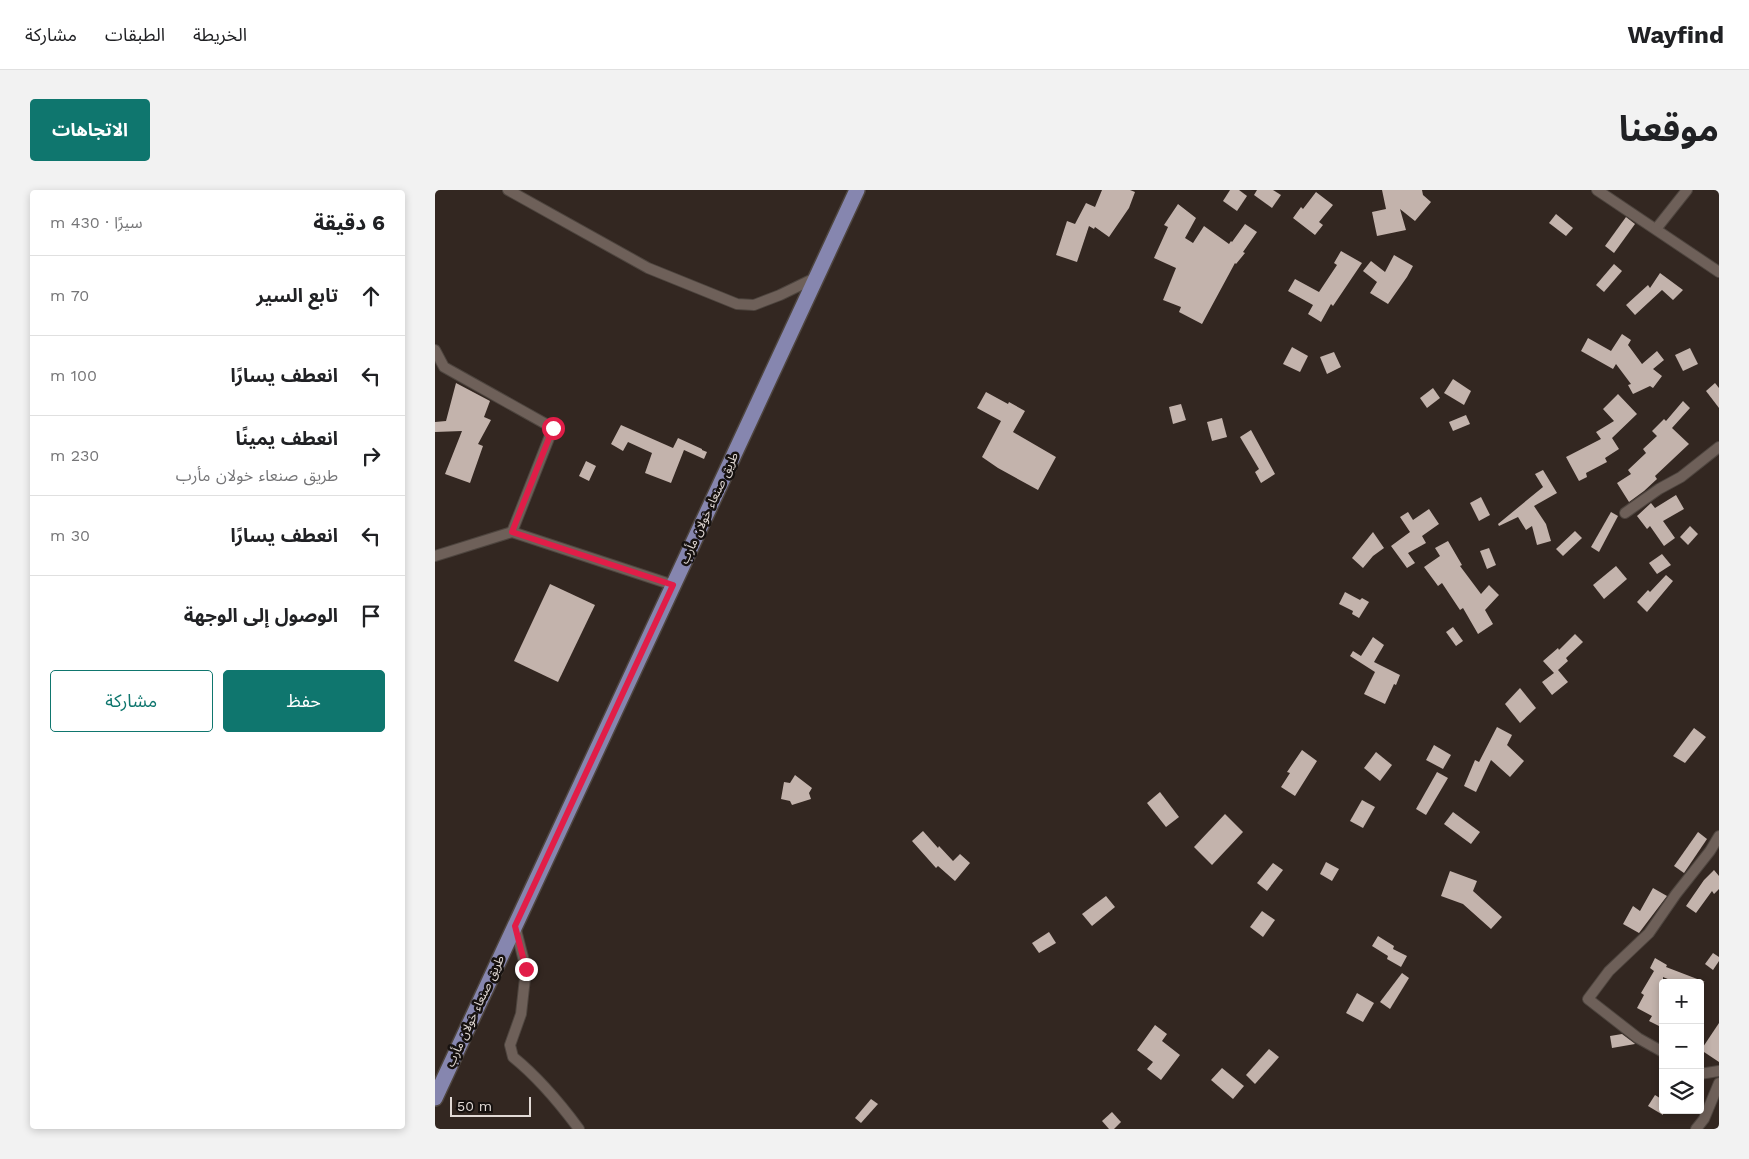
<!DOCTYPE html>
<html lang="ar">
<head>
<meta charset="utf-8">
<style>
	:root { --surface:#fff; --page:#f2f2f2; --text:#202124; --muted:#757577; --line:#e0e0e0; --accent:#0f766e }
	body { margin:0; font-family:"Work Sans","Noto Sans Arabic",sans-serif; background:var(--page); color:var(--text); direction:rtl }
	.controls { position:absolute; right:15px; bottom:15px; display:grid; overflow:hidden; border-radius:5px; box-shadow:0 2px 8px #0003 }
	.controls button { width:45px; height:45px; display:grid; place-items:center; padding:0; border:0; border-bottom:1px solid var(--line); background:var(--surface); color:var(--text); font:25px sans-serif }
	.scale { position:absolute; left:15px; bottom:12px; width:81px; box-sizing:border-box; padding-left:5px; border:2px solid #e2dad6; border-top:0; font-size:14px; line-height:18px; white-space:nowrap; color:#e2dad6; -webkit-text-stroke:4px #16110f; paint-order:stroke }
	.stop { position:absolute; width:15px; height:15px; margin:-11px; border:4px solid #e11d48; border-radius:50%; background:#fff }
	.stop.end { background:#e11d48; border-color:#fff; box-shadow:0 1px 5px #0008 }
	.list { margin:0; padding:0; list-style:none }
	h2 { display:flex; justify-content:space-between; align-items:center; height:65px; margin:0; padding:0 20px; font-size:21px }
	h2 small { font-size:16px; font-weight:400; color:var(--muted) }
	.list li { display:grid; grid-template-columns:32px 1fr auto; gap:15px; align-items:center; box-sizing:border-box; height:80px; padding:0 20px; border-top:1px solid var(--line) }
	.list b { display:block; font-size:19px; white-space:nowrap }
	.list p { margin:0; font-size:16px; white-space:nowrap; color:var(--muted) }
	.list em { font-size:16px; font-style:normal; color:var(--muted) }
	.actions { display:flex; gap:10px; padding:15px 20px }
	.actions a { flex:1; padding:11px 0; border:1px solid var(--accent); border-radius:5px; text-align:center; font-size:18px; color:var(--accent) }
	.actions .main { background:var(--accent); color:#fff }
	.icon { flex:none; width:28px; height:28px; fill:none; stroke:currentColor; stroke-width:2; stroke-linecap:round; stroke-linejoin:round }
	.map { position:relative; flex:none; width:1284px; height:939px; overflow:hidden; direction:ltr; border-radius:5px }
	header { display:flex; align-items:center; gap:30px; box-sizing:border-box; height:70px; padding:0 25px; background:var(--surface); border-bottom:1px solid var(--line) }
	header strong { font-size:24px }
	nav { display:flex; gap:28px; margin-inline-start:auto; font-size:18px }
	.intro { display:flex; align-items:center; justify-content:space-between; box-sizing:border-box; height:120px; padding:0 30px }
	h1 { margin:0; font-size:35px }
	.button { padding:12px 22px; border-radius:5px; background:var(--accent); color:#fff; font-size:18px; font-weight:700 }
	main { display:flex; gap:30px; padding:0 30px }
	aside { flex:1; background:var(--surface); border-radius:5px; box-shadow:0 2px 8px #0003 }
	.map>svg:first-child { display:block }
	.building { fill:#c3b3ac }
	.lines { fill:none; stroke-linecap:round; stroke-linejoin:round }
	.street-casing { stroke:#4e453f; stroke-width:12 }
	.primary-casing { stroke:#4e453f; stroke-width:18 }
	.street { stroke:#6e6059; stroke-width:10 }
	.primary { stroke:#8686af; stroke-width:15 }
	.route { stroke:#e11d48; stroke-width:6 }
	.labels { text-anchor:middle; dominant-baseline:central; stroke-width:5; stroke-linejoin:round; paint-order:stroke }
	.street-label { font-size:12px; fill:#e2dad6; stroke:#16110f }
</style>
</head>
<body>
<header>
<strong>Wayfind</strong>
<nav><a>الخريطة</a><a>الطبقات</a><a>مشاركة</a></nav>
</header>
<div class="intro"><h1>موقعنا</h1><a class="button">الاتجاهات</a></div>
<main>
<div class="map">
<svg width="1284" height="939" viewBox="0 0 1284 939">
	<rect width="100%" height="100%" fill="#332721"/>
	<g class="building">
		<polygon points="667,0 695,0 700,2 694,18 674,47 660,37 659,39 654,36 642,72 621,65 632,31 640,34 651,13 660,17"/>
		<polygon points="795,0 804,0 812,6 802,21 788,11"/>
		<polygon points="822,0 838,0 846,5 837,18 819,5"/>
		<polygon points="947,0 987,0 988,5 996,12 980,31 965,19 971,40 942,46 937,22 951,19"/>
		<polygon points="881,2 898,15 884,32 888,35 880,45 858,28 866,17 868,19"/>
		<polygon points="743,14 761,28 750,48 758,53 769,36 794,54 796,51 797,52 810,34 822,42 808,62 810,63 801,74 800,73 767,134 744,122 746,117 728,110 741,78 719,68 733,37 729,35"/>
		<polygon points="1121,24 1138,38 1131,46 1114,33"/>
		<polygon points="1191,27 1200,34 1179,63 1170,56"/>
		<polygon points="906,61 927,73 898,116 896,114 886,132 873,124 878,115 853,101 860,89 884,102 902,75 899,73"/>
		<polygon points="959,65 978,76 972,87 953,114 935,103 942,92 928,81 936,71 950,82"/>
		<polygon points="1179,74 1187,81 1169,102 1161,95"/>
		<polygon points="1225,83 1248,100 1238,110 1227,100 1200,125 1191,115 1213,95 1215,98"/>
		<polygon points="1187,144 1196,150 1193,155 1207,174 1222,161 1229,170 1218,179 1227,186 1218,198 1215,196 1198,204 1193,195 1196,194 1181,174 1178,179 1146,161 1153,148 1176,161"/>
		<polygon points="857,157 873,166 865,182 848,174"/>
		<polygon points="1255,158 1263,174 1248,181 1240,165"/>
		<polygon points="899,162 906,177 892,184 885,167"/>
		<polygon points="1018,189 1036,201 1029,215 1009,203"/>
		<polygon points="21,193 55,211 49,227 56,230 43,254 48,256 35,293 10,284 27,241 0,242 0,232 11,231"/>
		<polygon points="1280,193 1284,198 1284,218 1271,201"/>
		<polygon points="998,198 1005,208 992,218 985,208"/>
		<polygon points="551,202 573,214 574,212 590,221 578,242 621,267 603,300 563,278 547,267 566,231 542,218"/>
		<polygon points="1183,204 1202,224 1177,248 1184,259 1170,268 1172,272 1151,283 1152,287 1144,291 1131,267 1166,249 1161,242 1179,231 1168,219"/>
		<polygon points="1248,211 1255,218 1237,238 1254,254 1220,286 1222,289 1209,301 1194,312 1182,293 1196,284 1193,280 1211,263 1208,259 1222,246 1217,241 1229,229 1231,231"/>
		<polygon points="746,214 751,230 738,234 734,217"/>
		<polygon points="1031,225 1035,234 1018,241 1014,232"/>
		<polygon points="787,228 792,247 777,251 772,232"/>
		<polygon points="186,235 238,258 243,248 267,259 267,260 272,262 269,269 249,260 236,293 210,283 217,263 193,252 188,261 176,254"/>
		<polygon points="816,240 840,284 826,293 820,282 824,279 805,247"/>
		<polygon points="151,271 161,276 154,291 144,286"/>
		<polygon points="1108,280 1122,303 1099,316 1111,334 1116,351 1102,355 1097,336 1091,340 1083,327 1064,336 1063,334 1108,297 1100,284"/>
		<polygon points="1241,305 1249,319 1228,331 1240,348 1229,356 1215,336 1212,339 1202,326 1216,313 1220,318"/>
		<polygon points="1046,307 1055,325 1044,331 1035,313"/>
		<polygon points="994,319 1004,334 987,346 991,353 973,363 980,373 972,378 956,356 975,342 965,327 973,322 978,330"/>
		<polygon points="1176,322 1183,326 1164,362 1156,357"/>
		<polygon points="1255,336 1263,344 1253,355 1245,347"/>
		<polygon points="1140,341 1147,348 1128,366 1121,359"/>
		<polygon points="938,342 949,358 938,366 928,378 917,368"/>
		<polygon points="1013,351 1027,375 1025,376 1046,404 1054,395 1064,405 1050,420 1058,434 1043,444 1028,418 1025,420 1007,393 1003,396 989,377 1005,366 1000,358"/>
		<polygon points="1054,358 1061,375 1052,379 1045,361"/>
		<polygon points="1227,364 1236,375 1222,384 1214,373"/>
		<polygon points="1181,376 1192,389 1169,409 1158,395"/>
		<polygon points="1231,385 1238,391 1212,422 1202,412 1213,400 1215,402"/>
		<polygon points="115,394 160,415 123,492 79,471"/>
		<polygon points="910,402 925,410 927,408 934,412 924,428 917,424 918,421 904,414"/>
		<polygon points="1018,437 1028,451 1021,456 1011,442"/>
		<polygon points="1140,444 1148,452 1131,468 1133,471 1123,480 1133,492 1117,505 1107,492 1119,483 1108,471 1123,458 1124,460"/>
		<polygon points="938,447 949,455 939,472 965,485 961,495 959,494 950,514 929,504 940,482 915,466 918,461 926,466"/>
		<polygon points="1085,498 1101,518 1085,533 1070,514"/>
		<polygon points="1062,537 1077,545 1072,555 1089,571 1075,587 1056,570 1041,602 1029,596 1040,570 1044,572"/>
		<polygon points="1259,538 1271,547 1250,573 1238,566"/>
		<polygon points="999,555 1016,565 1008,579 991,570"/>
		<polygon points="867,560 882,571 860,606 846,597 855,583 852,582"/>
		<polygon points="941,562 957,575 945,591 929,578"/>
		<polygon points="1002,582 1013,588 991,625 981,619"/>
		<polygon points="360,585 377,598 374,603 376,609 357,615 355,611 346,609 349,592 355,593"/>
		<polygon points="725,602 744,627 731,637 712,613"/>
		<polygon points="927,610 940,617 928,638 915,631"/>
		<polygon points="1018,622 1045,642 1036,654 1009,634"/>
		<polygon points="790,624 808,642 777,675 759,657"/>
		<polygon points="488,641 503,658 504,656 518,671 525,664 535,673 520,691 503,676 501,678 477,651"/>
		<polygon points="1263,642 1272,649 1249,683 1239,676"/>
		<polygon points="891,672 904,679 897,691 885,684"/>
		<polygon points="838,673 848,680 832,701 822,693"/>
		<polygon points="1279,680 1284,686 1284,699 1279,704 1277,701 1261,723 1251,716 1269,690"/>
		<polygon points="1015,681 1042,691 1038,701 1067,727 1056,739 1028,714 1006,706"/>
		<polygon points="1218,698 1232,706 1204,743 1188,734 1198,716 1205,721"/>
		<polygon points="671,706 680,717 657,736 647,724"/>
		<polygon points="827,721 840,730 828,747 815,737"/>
		<polygon points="614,742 621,753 604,763 597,753"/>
		<polygon points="943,746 959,756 958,759 972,766 966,777 952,769 953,766 937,756"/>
		<polygon points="1278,763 1284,767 1284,771 1278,780 1270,774"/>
		<polygon points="1220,768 1232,775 1231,777 1270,792 1242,793 1228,787 1228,838 1214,831 1217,826 1202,818 1209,805 1206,803 1219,781 1215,778"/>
		<polygon points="967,783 974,788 955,819 945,812"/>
		<polygon points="922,803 939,813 928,832 911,823"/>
		<polygon points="1284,833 1284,872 1266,860"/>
		<polygon points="720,835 732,844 727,851 745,865 726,890 712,879 718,872 702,860"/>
		<polygon points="1187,844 1199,853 1200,854 1177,858 1175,846"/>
		<polygon points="834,859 844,867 820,894 811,885"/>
		<polygon points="787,878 809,896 798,909 776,890"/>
		<polygon points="1220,905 1228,910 1228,925 1213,916"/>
		<polygon points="436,909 443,914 426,933 420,928"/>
		<polygon points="677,922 686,932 679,939 674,939 667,931"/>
	</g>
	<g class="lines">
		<g class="street-casing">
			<g id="street">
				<polyline points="73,0 213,78 302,114 319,115 345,105 380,88"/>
				<polyline points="1162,0 1284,82"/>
				<polyline points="1221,39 1252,0"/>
				<polyline points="0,160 9,177 118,238 77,342 238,395"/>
				<polyline points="1190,323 1224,299 1246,287 1284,257"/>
				<polyline points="0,366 77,342"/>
				<path d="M80,736L91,779L86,824L75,855L78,867C104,888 124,912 144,939"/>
				<polyline points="1228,862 1203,848 1153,809 1174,781 1214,743 1241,704 1275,661 1284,646"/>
				<polyline points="1265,884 1284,881"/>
				<polyline points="1261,939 1269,929 1284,893"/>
			</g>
		</g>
		<g class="primary-casing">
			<polyline id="primary" points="0,908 422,0"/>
		</g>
		<use href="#street" class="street"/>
		<use href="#primary" class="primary"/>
	</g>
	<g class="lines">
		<polyline class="route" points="91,779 80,736 238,395 77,342 118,238"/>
	</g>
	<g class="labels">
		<g class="street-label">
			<text transform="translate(274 318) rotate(-65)">طريق صنعاء خولان مأرب</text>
			<text transform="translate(40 821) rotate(-65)">طريق صنعاء خولان مأرب</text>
		</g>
	</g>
</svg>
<div class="controls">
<button>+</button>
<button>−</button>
<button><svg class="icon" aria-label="layers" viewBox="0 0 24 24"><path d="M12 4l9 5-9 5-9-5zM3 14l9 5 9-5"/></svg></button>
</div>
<div class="scale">50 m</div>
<div class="stop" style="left:118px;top:238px"></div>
<div class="stop end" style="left:91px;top:779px"></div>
</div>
<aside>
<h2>6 دقيقة<small>سيرًا · 430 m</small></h2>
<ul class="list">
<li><svg class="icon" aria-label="ahead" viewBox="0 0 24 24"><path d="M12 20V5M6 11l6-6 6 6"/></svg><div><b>تابع السير</b></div><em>70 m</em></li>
<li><svg class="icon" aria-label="left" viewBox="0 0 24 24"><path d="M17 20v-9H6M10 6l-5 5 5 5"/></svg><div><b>انعطف يسارًا</b></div><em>100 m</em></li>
<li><svg class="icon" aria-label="right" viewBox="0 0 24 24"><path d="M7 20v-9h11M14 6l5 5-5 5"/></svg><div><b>انعطف يمينًا</b><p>طريق صنعاء خولان مأرب</p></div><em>230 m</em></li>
<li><svg class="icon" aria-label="left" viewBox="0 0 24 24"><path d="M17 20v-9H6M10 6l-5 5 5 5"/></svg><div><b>انعطف يسارًا</b></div><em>30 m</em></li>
<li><svg class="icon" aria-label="arrive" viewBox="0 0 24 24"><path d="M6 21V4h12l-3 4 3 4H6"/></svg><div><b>الوصول إلى الوجهة</b></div></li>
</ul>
<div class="actions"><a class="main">حفظ</a><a>مشاركة</a></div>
</aside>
</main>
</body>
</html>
